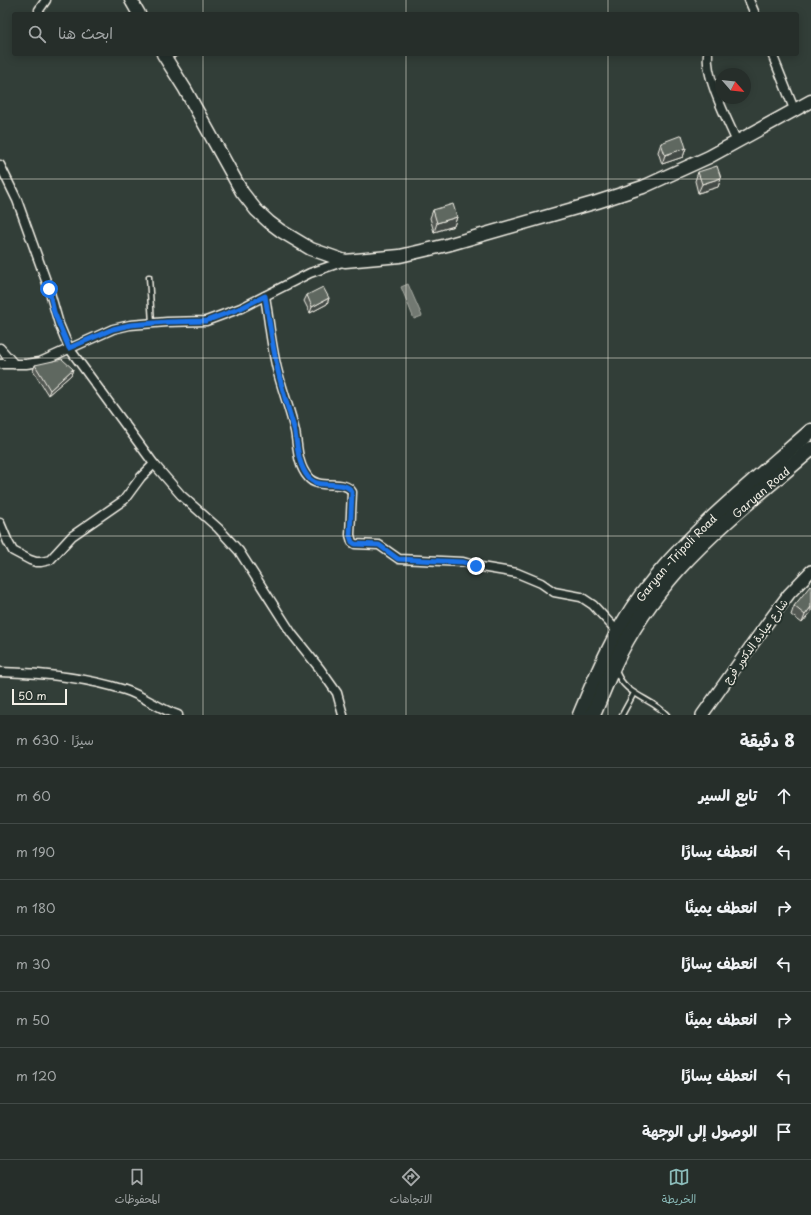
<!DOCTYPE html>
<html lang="ar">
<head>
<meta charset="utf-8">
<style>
	:root { --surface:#262e2a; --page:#323a36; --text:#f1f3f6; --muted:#a4a8a8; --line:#424a47; --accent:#8bbbb9 }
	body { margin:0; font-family:"Playpen Sans","Playpen Sans Arabic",sans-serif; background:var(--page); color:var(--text); direction:rtl }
	.compass { position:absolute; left:715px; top:68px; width:36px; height:36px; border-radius:50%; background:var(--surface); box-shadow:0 2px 10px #0003; rotate:118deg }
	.scale { position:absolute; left:12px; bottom:10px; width:55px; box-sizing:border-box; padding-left:4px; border:2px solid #f4f1e8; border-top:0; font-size:11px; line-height:14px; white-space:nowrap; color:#f4f1e8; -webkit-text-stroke:3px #26332d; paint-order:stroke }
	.stop { position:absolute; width:12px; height:12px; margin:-9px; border:3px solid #1a73e8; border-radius:50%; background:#fff }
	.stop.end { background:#1a73e8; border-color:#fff; box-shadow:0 1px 4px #0008 }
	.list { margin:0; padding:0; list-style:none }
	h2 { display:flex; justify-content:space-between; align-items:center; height:52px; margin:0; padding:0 16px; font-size:17px }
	h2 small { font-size:13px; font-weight:400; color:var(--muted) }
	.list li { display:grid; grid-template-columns:26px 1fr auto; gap:12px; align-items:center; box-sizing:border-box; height:56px; padding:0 16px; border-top:1px solid var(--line) }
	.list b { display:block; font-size:15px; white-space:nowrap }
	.list em { font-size:13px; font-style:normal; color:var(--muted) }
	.icon { flex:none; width:22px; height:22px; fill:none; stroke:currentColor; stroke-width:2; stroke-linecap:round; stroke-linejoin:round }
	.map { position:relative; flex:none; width:811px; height:715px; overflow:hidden; direction:ltr }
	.search { position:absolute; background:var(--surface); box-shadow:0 2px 10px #0003; left:12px; right:12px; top:12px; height:44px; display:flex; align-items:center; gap:10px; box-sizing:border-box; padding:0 14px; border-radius:4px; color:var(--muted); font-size:15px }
	.sheet { height:444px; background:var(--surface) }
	nav { display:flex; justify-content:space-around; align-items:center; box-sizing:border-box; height:56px; border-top:1px solid var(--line); background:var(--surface); font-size:11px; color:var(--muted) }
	nav a { display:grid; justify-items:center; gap:2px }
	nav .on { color:var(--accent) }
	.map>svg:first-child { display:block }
	.water { fill:#727972; stroke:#a6a9a1 }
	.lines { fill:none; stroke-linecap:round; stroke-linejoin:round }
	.lane-casing { stroke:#f4f1e8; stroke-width:7 }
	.street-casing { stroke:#f4f1e8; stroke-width:11 }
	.secondary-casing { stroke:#f4f1e8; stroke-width:14 }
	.primary-casing { stroke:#f4f1e8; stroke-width:15 }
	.highway-casing { stroke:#f4f1e8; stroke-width:17 }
	.lane { stroke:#26332d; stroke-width:4 }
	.street { stroke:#26332d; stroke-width:8 }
	.secondary { stroke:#26332d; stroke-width:11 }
	.primary { stroke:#26332d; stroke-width:12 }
	.highway { stroke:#26332d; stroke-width:14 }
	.wall { fill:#525953; stroke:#f4f1e8 }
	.shaded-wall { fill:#424944; stroke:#f4f1e8 }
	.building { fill:#5f6861; stroke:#f4f1e8 }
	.route { stroke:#1a73e8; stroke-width:5 }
	.grid { fill:none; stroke:#f4f1e8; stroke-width:1; stroke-opacity:0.55 }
	.labels { text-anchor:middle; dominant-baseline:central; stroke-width:4; stroke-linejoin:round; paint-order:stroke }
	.street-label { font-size:11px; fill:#f4f1e8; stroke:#26332d }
</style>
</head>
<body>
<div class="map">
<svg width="811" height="715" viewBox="0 0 811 715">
	<rect width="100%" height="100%" fill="#323e38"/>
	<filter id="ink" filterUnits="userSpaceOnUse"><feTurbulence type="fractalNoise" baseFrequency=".025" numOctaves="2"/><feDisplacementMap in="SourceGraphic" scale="8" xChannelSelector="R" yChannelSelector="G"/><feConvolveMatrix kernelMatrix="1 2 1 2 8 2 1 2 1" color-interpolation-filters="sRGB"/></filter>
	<g filter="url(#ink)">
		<polygon class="water" points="408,284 422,316 414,319 401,287"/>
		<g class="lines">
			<g class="lane-casing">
				<g id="lane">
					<polyline points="149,277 152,323"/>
					<path d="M616,670C623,695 652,698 667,715"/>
					<polyline points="622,715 634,693"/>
				</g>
			</g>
			<g class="street-casing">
				<g id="street">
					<polyline points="749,0 755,14"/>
					<polyline points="39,10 46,0"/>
					<path d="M708,54C705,77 727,119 737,142"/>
					<polyline points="772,54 794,109"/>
					<polyline points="0,165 17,200 49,289 59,324 69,348 154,464 181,495 218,528 239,551 292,634 320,669 337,693 343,715"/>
					<path d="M265,296C269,320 271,345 277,369C282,389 290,410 295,431C298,447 297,464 308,477C318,491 345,478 352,492L350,535L352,542L355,544L379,545L399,559L463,562L481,567L517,573L541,583L554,592L581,597L593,605L618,632"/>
					<polyline points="0,348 14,364"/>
					<polyline points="0,364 26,364 40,362 113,329 130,325 167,322 206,321 241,308 310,273 345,261"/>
					<polyline points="0,523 8,542 13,551 30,560 36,562 41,562 50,560 72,536 124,500 141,477 154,464"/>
					<path d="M0,672C42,673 85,677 125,690C144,696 159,709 178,715"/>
				</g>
			</g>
			<g class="secondary-casing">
				<polyline id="secondary" points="702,715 766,625 789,594 811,571"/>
			</g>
			<g class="primary-casing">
				<g id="primary">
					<polyline points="131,0 139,14"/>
					<polyline points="163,54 185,89 242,192 256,210 269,222 281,231 311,249 345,261 400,256 447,245 597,202 643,187 709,157 811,101"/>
				</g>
			</g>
			<g class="highway-casing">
				<g id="highway">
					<path id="s1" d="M580,715C597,674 614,633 641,596C688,533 752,483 811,431"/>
					<path id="s2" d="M593,715C600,698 607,681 614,665C629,632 654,596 678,569C717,526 767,487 811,449"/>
				</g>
			</g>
			<use href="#lane" class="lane"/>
			<use href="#street" class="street"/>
			<use href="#secondary" class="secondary"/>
			<use href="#primary" class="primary"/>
			<use href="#highway" class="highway"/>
		</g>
		<g class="wall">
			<polygon points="172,54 180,54 174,58"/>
			<polygon points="661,143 686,148 683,157 662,164 658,152"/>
			<polygon points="698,172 721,178 718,187 698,193 695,181"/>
			<polygon points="433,210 457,217 454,226 434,232 430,218"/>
			<polygon points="307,295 329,298 327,304 310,313 304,301"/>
			<polygon points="35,365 73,369 71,375 48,395 33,371"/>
			<polygon points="811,587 811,612 802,623 791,615 794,606"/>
		</g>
		<g class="shaded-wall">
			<polygon points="175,54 180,54 174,58"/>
			<polygon points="686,148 683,157 662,164 665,155"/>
			<polygon points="721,178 718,187 698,193 702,184"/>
			<polygon points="457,217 454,226 434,232 437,223"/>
			<polygon points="329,298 327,304 310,313 312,307"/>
			<polygon points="73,369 71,375 48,395 50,390"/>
			<polygon points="811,607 811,612 802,623 805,615"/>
		</g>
		<g class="building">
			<polygon points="682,135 686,148 665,155 661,143"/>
			<polygon points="717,166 721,178 702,184 698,172"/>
			<polygon points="453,204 457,217 437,223 433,210"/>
			<polygon points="323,287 329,298 312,307 307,295"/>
			<polygon points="62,359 73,369 50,390 35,365"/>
			<polygon points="810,586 811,587 811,607 805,615 794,606"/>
		</g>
	</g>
	<g class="lines" filter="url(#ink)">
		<path class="route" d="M49,289L54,312L69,348L113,329L130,325L167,322L206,321L241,308L265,296C269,319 272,343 277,366C281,387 288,407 294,428C298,445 297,463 308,477C318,491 345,478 352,492L350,536L352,542L355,544L379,545L398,559L463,562L476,566"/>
	</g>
	<path class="grid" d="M203,0V14M406,0V14M608,0V14M203,54V715M406,54V715M608,54V715M0,179H811M0,358H811M0,536H811"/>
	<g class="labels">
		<g class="street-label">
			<text stroke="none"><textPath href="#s2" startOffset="283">Garyan Road</textPath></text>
			<text stroke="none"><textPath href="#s1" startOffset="186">Garyan -Tripoli Road</textPath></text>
			<text transform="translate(755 641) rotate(-54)">شارع عيادة الدكتور فرج</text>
		</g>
	</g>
</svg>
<svg class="compass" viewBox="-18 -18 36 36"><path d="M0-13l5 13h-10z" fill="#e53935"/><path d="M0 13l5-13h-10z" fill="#a4a8a8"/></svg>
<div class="scale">50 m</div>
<div class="stop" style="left:49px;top:289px"></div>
<div class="stop end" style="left:476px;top:566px"></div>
<div class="search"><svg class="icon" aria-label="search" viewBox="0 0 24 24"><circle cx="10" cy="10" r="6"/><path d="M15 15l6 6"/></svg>ابحث هنا</div>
</div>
<section class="sheet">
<h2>8 دقيقة<small>سيرًا · 630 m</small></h2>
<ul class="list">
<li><svg class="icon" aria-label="ahead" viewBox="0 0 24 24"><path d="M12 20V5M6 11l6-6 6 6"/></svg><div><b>تابع السير</b></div><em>60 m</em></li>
<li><svg class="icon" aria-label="left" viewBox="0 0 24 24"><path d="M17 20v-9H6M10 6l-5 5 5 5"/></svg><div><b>انعطف يسارًا</b></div><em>190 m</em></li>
<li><svg class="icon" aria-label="right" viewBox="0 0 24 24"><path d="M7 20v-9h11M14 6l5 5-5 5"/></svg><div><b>انعطف يمينًا</b></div><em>180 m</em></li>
<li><svg class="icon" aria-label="left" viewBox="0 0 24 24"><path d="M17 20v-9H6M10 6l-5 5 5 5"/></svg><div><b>انعطف يسارًا</b></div><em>30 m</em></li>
<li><svg class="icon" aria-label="right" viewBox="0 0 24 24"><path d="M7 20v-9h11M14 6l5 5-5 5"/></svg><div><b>انعطف يمينًا</b></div><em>50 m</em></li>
<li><svg class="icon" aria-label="left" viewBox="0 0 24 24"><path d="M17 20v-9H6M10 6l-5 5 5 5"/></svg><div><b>انعطف يسارًا</b></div><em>120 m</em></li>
<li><svg class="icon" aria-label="arrive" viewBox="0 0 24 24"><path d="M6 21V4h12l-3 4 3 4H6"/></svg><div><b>الوصول إلى الوجهة</b></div></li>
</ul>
</section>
<nav>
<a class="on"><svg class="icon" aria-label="map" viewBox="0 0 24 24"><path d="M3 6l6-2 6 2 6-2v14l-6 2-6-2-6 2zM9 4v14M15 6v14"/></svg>الخريطة</a>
<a><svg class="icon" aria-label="directions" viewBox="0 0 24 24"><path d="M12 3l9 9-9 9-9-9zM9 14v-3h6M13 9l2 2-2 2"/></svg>الاتجاهات</a>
<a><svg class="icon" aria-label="saved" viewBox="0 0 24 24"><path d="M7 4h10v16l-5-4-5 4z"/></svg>المحفوظات</a>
</nav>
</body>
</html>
